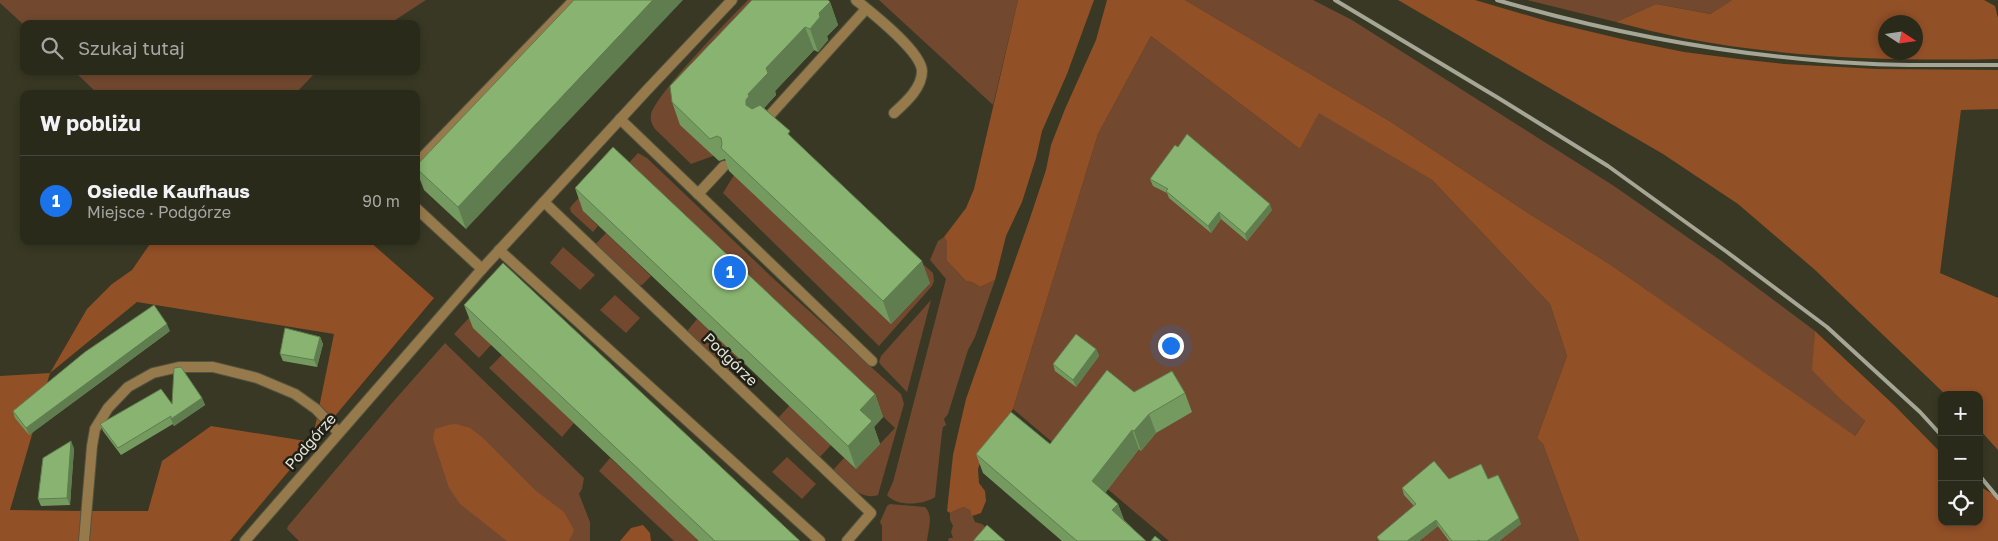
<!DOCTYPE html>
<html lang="pl">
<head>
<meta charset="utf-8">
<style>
	:root { --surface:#2a2a1b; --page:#363628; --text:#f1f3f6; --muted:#a5a7a3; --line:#46463a; --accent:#1a73e8 }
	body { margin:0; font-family:"Golos Text",sans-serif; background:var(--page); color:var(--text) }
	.controls { position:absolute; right:15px; bottom:15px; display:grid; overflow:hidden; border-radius:10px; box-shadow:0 2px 8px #0003 }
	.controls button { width:45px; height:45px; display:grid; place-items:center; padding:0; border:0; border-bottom:1px solid var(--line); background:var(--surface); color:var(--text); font:25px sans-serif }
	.compass { position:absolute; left:1878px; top:15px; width:45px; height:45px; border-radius:50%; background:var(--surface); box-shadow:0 2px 8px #0003; rotate:102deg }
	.you { position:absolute; left:1170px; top:345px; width:18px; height:18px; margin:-12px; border:4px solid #fff; border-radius:50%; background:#1a73e8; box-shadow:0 0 0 8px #1a73e833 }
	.badge { display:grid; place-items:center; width:32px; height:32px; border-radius:50%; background:var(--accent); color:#fff; font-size:16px; font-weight:700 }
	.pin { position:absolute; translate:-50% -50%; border:2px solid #fff; box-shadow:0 1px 5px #0006 }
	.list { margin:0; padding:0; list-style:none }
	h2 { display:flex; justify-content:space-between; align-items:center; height:65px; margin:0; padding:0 20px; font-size:21px }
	h2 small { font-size:16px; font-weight:400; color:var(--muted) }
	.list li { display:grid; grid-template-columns:32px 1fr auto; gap:15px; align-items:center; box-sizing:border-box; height:90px; padding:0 20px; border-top:1px solid var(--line) }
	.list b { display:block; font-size:19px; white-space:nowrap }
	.list p { margin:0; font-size:16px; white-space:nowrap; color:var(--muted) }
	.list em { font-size:16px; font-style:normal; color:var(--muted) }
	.icon { flex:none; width:28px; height:28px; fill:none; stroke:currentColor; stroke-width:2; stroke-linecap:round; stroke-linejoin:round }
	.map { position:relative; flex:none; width:1998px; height:541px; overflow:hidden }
	.search { position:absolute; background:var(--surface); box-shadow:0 2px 8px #0003; left:20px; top:20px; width:400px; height:55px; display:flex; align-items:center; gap:12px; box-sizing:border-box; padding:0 18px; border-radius:10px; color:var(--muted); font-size:19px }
	.panel { position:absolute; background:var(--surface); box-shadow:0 2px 8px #0003; left:20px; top:90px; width:400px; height:155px; border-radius:10px }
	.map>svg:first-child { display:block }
	.green { fill:#72482f }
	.forest { fill:#925027; fill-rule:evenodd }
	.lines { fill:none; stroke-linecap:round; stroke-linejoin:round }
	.lane-casing { stroke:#545441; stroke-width:12 }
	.street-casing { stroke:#545441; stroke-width:12 }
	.lane { stroke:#977a4b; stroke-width:10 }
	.street { stroke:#977a4b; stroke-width:10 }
	.rail { stroke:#a6a697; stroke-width:4 }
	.wall { fill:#759a60 }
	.shaded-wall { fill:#5f7d4e }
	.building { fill:#88b370; stroke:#5f7d4e }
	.labels { text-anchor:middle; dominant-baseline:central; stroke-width:5; stroke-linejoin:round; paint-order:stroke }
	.street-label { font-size:15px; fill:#e5e5d9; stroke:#1f1f16 }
</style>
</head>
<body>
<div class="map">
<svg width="1998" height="541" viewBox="0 0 1998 541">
	<rect width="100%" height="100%" fill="#383824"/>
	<g class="green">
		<polygon points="0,0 426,0 389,24 24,25 0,3"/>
		<path d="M748,0H782L713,156L691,164L655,129C652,124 650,121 651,115C654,96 731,17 748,0Z"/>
		<polygon points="879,0 1018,0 993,105"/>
		<polygon points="1185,0 1313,0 1352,20 1614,186 1720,260 1815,331 1813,370 1839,398 1865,421 1854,437 1611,265 1528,213 1391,122"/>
		<polygon points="1527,0 1732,0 1712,14 1656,4 1616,22"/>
		<polygon points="1151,36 1300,149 1319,112 1432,180 1550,304 1567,356 1537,438 1543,444 1579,541 1169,541 1013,409 1098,134"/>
		<polygon points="74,71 317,71 295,94 98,94"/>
		<path d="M638,153L647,158L776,281L901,394L904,404L878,495C861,501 846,483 834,473V469L844,458L856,469L895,428L850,385L583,211L598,226L593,232L571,212L570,208L573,204L610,165L626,166Z"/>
		<polygon points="734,175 918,272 924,265 933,273 934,281 932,286 879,346 723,193"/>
		<polygon points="606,233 651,276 642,285 638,285 594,246"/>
		<path d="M944,237L947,242V261L966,281L972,282L980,287L995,280L975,337L968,350L948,414L944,419L946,425L943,427L942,432L935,497C924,505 896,507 887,495L893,482L946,279L930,260L938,241Z"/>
		<polygon points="563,247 595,275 580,290 550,263"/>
		<polygon points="507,277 491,345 479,358 454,334"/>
		<polygon points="615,295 640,318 626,333 600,310"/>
		<polygon points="931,300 907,392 881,365 879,362 881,356"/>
		<polygon points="697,319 739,358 731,369 725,369 688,335 688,330"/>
		<polygon points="445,343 584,478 582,489 579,494 590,522 590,541 299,541 287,529 288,526 392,403"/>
		<polygon points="502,355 574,423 562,437 489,368"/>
		<polygon points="790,405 831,445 820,457 816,456 779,421 779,417"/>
		<polygon points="787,457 816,484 802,499 772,472"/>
		<polygon points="610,458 701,541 674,541 599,471"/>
		<path d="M890,504L925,507C934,516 928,529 927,541H882V526L880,522L887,506Z"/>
		<polygon points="963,507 970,510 975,522 982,524 988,529 982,541 948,541 949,538 953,538 951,532 953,526 950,520 950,513"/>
	</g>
	<g class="forest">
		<polygon points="1018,0 1094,0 1067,74 1042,131 1036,158 1022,202 1006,236 995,280 980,287 972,282 966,281 947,261 947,242 944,237 966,208 974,189"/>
		<polygon points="1107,0 1185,0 1391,122 1528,213 1611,265 1855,436 1865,421 1839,398 1812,370 1815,331 1895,406 1942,454 1942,522 1979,522 1979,486 1998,497 1998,541 1579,541 1543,444 1537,438 1567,356 1550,304 1432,180 1319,113 1300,149 1151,36 1098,134 1013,409 984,452 978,469 979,483 985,491 986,501 981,513 972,516 970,510 963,507 950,513 947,511 953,455 966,399 1029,221 1046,170 1051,145 1065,109 1096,40"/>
		<polygon points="1398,0 1475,0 1550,22 1630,41 1684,52 1739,59 1784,64 1877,69 1998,70 1998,109 1961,110 1940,273 1998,298 1998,450 1979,429 1979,395 1946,395 1814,269 1738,204 1663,154"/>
		<path d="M1732,0H1984L1995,6L1998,18V59C1893,61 1786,58 1683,38C1660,33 1638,28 1616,22L1656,4L1711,14ZM1886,22H1916V52H1886Z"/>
		<polygon points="152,241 369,241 434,298 230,541 89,541 92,511 148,511 162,461 211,426 312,442 334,334 137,302 50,373 10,510 82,511 79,541 0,541 0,376 50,373 87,309 112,284 132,270"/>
		<polygon points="456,424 470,428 483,438 536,491 564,512 574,530 569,541 507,541 460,504 449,488 433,439 435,429 448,425"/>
		<polygon points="643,525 650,533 651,541 620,541 631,528"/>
	</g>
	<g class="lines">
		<g class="lane-casing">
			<g id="lane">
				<polyline points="416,164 574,0"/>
				<polyline points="416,208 482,269"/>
				<polyline points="84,541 92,446 95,429 108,408 128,387 153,373 179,367 213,367 257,378 295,394 316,409 338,432"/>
			</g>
		</g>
		<g class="street-casing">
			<g id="street">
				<path d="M856,0C872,13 921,51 922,71C922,88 906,102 894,113"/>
				<polyline points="620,119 872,361"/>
				<polyline points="762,124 866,9"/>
				<polyline points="698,194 724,166"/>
				<polyline points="544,202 871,513 847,541"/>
				<polyline points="499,250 820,541"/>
				<polyline points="245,541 482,269 647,90 732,0"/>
			</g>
		</g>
		<use href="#lane" class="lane"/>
		<use href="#street" class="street"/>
		<g class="rail">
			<polyline points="1335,0 1500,99 1608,166 1727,252 1827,327 1920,412 1942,436"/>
			<path d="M1497,0C1604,31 1712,52 1824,61C1881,66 1940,65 1998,65"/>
			<polyline points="1979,475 1998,498"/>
		</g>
	</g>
	<g class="wall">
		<polygon points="574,0 466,229 424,190 416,169 416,166"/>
		<polygon points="830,2 838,25 827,36 828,40 818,52 814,50 775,91 776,95 764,108 930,283 891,324 729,171 725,159 719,161 680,125 672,102"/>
		<polygon points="1150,179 1272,210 1247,241 1221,219 1211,233 1169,198 1167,193 1153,186"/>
		<polygon points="575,188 875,394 883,417 874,427 880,444 856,469 583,211"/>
		<polygon points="464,305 800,541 699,541 473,328"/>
		<polygon points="170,331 29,435 15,418 13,411"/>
		<polygon points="320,337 323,344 317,367 283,361 280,354"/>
		<polygon points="1096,349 1099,356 1076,387 1055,371 1053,364"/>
		<polygon points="1134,392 1185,393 1192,412 1156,433 1141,451 1139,449 1105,493 1118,504 1124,520 1146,541 1062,541 983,473 976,454 1050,444"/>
		<polygon points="202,398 205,405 174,426 173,424 121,455 103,431 100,424"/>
		<polygon points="74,448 70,505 41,506 38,499"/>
		<polygon points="1449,479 1488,479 1521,524 1499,541 1449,541 1438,526 1419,541 1379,541 1377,537 1414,506 1404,495 1402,488"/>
	</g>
	<g class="shaded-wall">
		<polygon points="653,0 683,0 466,229 458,207"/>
		<polygon points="830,2 838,25 827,36 828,40 818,52 810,29 819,13"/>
		<polygon points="805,27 814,50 775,91 776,95 757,116 746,105 746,100 748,94 766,68"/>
		<polygon points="1270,204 1272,210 1247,241 1245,234"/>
		<polygon points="1219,212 1221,219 1211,233 1208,226"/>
		<polygon points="922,261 930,283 891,324 883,301"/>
		<polygon points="167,324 170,331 29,435 26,428"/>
		<polygon points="320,337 323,344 317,367 314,360"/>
		<polygon points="1096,349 1099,356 1076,387 1073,380"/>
		<polygon points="875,394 883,417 874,427 880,444 856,469 848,446 860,410"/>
		<polygon points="202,398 205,405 174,426 171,419"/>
		<polygon points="1149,414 1156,433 1141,451 1134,431"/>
		<polygon points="1132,430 1139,449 1099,501 1092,481"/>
		<polygon points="71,441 74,448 70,505 67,498"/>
		<polygon points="1118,504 1125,523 1112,510"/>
		<polygon points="1519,518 1521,524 1499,541 1487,541"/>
		<polygon points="1436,520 1438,526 1419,541 1407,541"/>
	</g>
	<g class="building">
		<polygon points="574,0 653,0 458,207 416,168 416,166"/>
		<polygon points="752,0 828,0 830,2 819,13 820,17 810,29 805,27 766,68 768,73 748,94 749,96 746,100 746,105 752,109 760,105 790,131 788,134 922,261 883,301 721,148 722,144 721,138 717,136 710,139 672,102 670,86"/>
		<polygon points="1187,134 1270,204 1245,234 1219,212 1208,226 1166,191 1168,189 1150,179 1175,145 1178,147"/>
		<polygon points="613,147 875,394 860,410 872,421 848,446 575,188"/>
		<polygon points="503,263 800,541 715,541 464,305"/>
		<polygon points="154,305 167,324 26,428 13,411 85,352"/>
		<polygon points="285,328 320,337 314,360 280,354"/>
		<polygon points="1076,334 1096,349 1073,380 1053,364"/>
		<polygon points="181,367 202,398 171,419 171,416 118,448 100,424 161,389 172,404 174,368"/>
		<polygon points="1107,370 1134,392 1172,371 1185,393 1149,414 1134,431 1132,430 1092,481 1118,504 1112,510 1146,541 1077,541 976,454 1011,412 1050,444"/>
		<polygon points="71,441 67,498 38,499 43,458"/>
		<polygon points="1434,461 1449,479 1481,464 1488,479 1498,475 1519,518 1487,541 1480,541 1479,540 1477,541 1452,541 1436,520 1407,541 1380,541 1377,537 1416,504 1402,488"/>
		<polygon points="987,525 1005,541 973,541"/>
		<polygon points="1155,536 1161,541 1151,541"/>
	</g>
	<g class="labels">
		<g class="street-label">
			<text transform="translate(731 359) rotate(44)">Podgórze</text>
			<text transform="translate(310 441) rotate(-49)">Podgórze</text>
		</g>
	</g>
</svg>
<div class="controls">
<button>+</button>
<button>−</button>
<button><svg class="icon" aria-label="locate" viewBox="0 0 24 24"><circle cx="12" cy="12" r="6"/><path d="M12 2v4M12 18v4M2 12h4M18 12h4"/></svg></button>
</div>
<svg class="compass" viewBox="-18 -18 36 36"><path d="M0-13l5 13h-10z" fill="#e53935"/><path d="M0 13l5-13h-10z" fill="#a5a7a3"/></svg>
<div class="you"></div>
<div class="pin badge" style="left:730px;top:272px">1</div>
<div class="search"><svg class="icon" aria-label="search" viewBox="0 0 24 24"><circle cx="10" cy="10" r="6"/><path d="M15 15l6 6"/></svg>Szukaj tutaj</div>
<section class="panel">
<h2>W pobliżu<small></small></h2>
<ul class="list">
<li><span class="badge">1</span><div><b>Osiedle Kaufhaus</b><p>Miejsce · Podgórze</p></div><em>90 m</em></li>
</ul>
</section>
</div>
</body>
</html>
